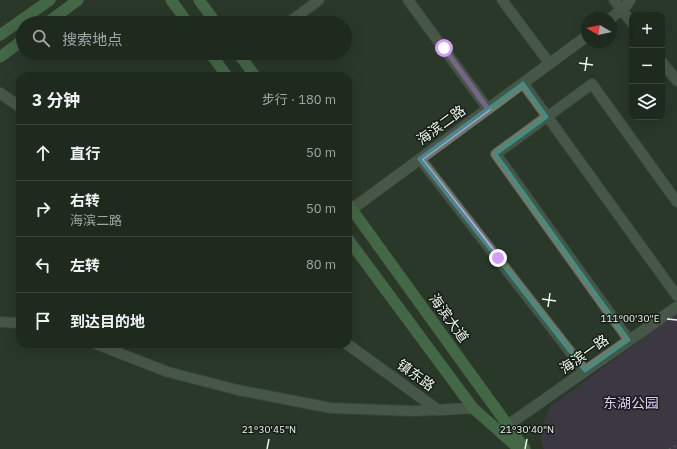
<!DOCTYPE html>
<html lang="zh">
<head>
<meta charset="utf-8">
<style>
	:root { --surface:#1f2a1f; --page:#2c362c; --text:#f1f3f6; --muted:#a1a7a4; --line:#3c463d }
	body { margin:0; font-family:"IBM Plex Sans","Noto Sans SC",sans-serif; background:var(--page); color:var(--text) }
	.controls { position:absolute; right:12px; top:12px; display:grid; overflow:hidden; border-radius:8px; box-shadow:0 4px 16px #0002 }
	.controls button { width:36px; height:36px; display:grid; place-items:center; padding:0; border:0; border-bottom:1px solid var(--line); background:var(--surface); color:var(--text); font:20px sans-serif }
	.compass { position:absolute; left:581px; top:12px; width:36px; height:36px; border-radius:50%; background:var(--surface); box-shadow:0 4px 16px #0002; rotate:279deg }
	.stop { position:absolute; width:12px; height:12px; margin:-9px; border:3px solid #d59cfb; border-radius:50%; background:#fff }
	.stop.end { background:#d59cfb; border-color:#fff; box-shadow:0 1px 4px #0008 }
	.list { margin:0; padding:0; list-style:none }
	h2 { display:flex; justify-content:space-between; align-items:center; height:52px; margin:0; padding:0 16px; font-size:17px }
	h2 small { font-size:13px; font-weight:400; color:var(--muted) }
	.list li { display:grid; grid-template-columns:26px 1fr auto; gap:12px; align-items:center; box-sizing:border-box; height:56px; padding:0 16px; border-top:1px solid var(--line) }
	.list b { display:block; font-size:15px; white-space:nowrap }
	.list p { margin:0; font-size:13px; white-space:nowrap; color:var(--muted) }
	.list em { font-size:13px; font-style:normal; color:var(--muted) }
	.icon { flex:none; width:22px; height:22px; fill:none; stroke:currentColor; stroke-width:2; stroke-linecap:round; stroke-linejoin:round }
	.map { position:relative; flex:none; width:677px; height:449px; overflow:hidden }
	.search { position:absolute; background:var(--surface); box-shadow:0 4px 16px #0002; left:16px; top:16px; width:336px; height:44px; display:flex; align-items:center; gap:10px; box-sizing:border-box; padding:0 14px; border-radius:22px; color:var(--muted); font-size:15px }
	.panel { position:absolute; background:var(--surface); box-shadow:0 4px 16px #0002; left:16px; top:72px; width:336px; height:276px; border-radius:12px }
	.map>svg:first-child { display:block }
	.green { fill:#503860 }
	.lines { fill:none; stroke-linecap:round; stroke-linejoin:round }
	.minor-casing { stroke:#465346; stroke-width:12 }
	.tertiary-casing { stroke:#465346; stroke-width:12 }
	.primary-casing { stroke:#465346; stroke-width:12 }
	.path { stroke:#727f72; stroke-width:2; stroke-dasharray:2 3; stroke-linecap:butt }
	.minor { stroke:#6b7c6b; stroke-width:10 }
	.tertiary { stroke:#6b7c6b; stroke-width:11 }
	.primary { stroke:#63a269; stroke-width:11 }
	.route { stroke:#d59cfb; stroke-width:5 }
	.marked { fill:none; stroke:#3b9087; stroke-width:3; stroke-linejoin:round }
	.ticks { fill:none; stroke:#ecf6ec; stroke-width:1.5 }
	.labels { text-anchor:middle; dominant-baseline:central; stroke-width:3; stroke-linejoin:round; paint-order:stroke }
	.street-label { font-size:14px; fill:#ecf6ec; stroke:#161d16 }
	.park-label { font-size:14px; fill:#e6c4ff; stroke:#161d16 }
	.ticks-label { font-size:10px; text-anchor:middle; fill:#ecf6ec; stroke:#161d16; stroke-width:3; stroke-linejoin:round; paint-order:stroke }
</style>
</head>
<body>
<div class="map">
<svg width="677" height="449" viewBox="0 0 677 449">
	<rect width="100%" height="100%" fill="#293829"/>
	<path class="green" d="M677,313V449H544C537,436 545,418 551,406Z"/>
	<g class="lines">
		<g class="minor-casing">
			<g id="minor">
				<polyline points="408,0 488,109"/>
				<polyline points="502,0 550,64"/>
				<polyline points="614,0 632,23"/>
				<polyline points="288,23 319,0"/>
				<polyline points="662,62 677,81"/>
				<polyline points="523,83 677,296"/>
				<polyline points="420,159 585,371"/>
				<polyline points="0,322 20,323"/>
				<polyline points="629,340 496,154 592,84 677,202"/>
				<polyline points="96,344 168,372 238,390 331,408 412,411 438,410"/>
			</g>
		</g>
		<g class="tertiary-casing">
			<g id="tertiary">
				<polyline points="611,18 625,7 630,0"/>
				<polyline points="0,93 20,107"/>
				<polyline points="352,209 587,36"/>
				<polyline points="347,344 438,410 473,408"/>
				<polyline points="508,425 677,307"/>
			</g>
		</g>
		<g class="primary-casing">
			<g id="primary">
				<polyline points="171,0 188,23"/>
				<polyline points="199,0 216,23"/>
				<polyline points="47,23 78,0"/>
				<polyline points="0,35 50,0"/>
				<polyline points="210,53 227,76"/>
				<polyline points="238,53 255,76"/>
				<polyline points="0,57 23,40"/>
				<polyline points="348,204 525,449"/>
				<polyline points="348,239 473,408 519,449"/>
			</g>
		</g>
		<polyline class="path" points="669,449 677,445"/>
		<use href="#minor" class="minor"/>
		<use href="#tertiary" class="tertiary"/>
		<use href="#primary" class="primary"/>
	</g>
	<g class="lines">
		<polyline class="route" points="444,48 488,109 420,159 498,258"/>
	</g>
	<path d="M0 0H677V449H0ZM523,83L547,117L496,154L629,340L585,371L420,159Z" fill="#293829" fill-opacity=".55" fill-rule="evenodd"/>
	<path class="marked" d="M523,83L547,117L496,154L629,340L585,371L420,159Z"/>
	<path class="ticks" d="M579,63L593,65M585,71L587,57M542,299L556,301M548,307L550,293M667,319L677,320M267,449L269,439M525,449L527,439"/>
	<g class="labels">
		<g class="street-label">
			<text transform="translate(441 125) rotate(-36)">海滨二路</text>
			<text transform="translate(449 318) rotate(54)">海滨大道</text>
			<text transform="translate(584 354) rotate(-35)">海滨一路</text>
			<text transform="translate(416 375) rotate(36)">镇东路</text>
		</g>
		<g class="park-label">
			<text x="631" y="403">东湖公园</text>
		</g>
	</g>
	<g class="ticks-label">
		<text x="630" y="322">111°00'30"E</text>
		<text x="269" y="433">21°30'45"N</text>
		<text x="527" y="433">21°30'40"N</text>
	</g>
</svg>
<div class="controls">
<button>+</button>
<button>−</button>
<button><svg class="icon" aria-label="layers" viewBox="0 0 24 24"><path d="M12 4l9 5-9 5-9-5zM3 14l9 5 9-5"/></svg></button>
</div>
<svg class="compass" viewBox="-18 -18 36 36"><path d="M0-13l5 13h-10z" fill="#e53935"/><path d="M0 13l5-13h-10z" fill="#a1a7a4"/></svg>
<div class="stop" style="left:444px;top:48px"></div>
<div class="stop end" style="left:498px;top:258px"></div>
<div class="search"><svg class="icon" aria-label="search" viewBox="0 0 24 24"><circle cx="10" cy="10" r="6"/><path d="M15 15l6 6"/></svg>搜索地点</div>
<section class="panel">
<h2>3 分钟<small>步行 · 180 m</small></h2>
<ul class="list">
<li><svg class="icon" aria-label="ahead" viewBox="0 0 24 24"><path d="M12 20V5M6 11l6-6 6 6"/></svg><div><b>直行</b></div><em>50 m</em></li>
<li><svg class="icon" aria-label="right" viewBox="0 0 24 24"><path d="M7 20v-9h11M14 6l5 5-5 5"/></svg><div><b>右转</b><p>海滨二路</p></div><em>50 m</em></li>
<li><svg class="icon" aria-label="left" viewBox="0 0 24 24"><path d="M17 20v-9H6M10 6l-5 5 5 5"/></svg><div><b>左转</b></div><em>80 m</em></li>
<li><svg class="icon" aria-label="arrive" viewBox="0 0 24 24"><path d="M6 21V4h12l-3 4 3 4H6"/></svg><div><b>到达目的地</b></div></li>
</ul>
</section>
</div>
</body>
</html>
